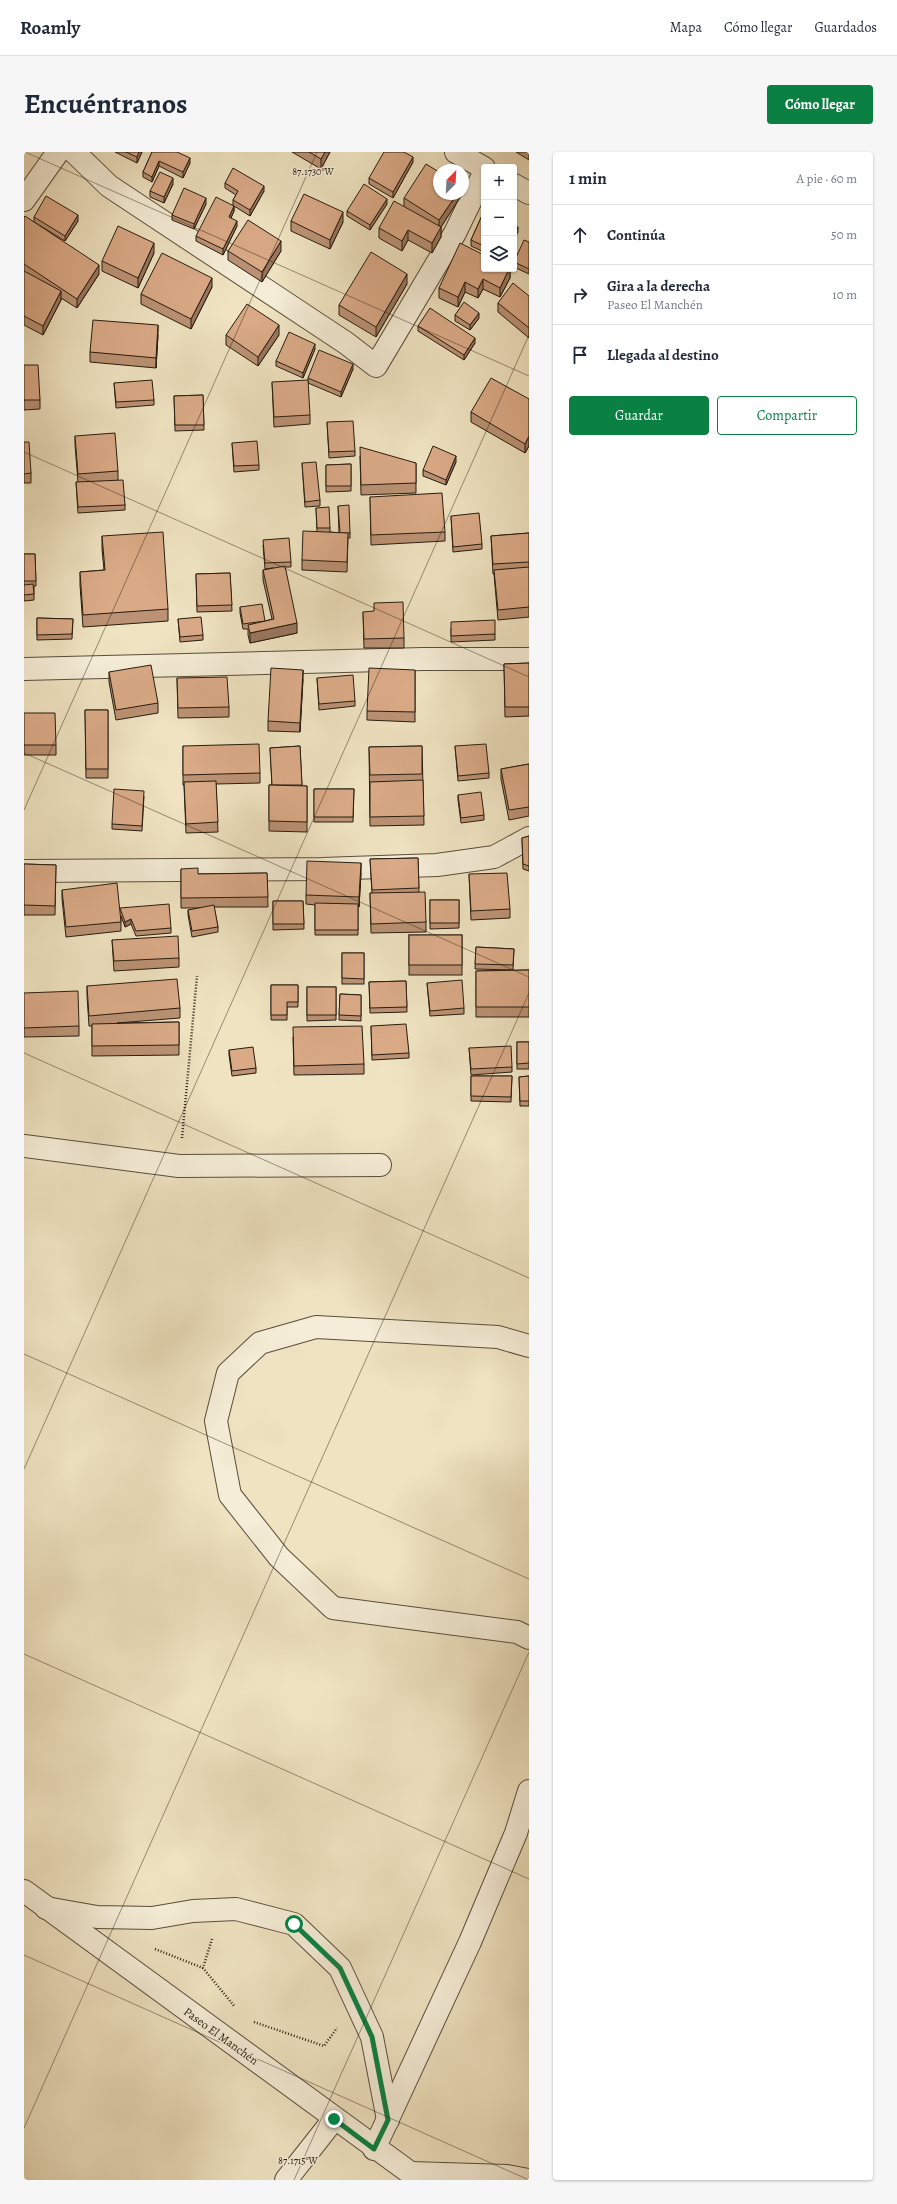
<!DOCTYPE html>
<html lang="es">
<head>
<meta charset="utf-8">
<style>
	:root { --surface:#fff; --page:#f6f6f7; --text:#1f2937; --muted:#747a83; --line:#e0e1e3; --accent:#0b8043 }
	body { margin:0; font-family:Alegreya,serif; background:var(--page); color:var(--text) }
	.controls { position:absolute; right:12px; top:12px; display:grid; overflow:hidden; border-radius:4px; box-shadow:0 1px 3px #0004 }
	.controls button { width:36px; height:36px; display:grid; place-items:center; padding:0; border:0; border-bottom:1px solid var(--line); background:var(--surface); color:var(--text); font:20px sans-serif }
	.compass { position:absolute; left:409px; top:12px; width:36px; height:36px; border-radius:50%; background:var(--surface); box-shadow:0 1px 3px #0004; rotate:24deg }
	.stop { position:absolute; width:12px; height:12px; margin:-9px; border:3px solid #0b8043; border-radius:50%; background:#fff }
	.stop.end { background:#0b8043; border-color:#fff; box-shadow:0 1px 4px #0008 }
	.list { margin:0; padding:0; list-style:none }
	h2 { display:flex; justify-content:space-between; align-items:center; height:52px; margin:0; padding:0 16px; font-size:17px }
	h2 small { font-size:13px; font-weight:400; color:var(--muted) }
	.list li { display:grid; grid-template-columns:26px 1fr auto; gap:12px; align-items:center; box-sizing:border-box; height:60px; padding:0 16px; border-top:1px solid var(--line) }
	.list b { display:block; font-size:15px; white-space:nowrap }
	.list p { margin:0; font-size:13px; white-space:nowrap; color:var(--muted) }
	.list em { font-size:13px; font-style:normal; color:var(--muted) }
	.actions { display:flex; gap:8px; padding:12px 16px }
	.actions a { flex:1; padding:9px 0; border:1px solid var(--accent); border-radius:4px; text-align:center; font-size:14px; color:var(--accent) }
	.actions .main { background:var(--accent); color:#fff }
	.icon { flex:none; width:22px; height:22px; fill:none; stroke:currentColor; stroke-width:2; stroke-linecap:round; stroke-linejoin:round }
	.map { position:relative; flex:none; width:505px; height:2028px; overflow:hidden; border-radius:4px }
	header { display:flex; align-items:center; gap:24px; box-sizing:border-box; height:56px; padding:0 20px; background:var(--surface); border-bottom:1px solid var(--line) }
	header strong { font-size:19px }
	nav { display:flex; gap:22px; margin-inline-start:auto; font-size:14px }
	.intro { display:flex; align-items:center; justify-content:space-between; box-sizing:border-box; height:96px; padding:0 24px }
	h1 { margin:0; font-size:28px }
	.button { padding:10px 18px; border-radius:4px; background:var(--accent); color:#fff; font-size:14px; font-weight:700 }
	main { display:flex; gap:24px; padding:0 24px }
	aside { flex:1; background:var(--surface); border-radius:4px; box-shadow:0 1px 3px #0004 }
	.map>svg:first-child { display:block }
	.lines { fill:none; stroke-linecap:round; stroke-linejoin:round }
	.minor-casing { stroke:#594e3c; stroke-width:24 }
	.tertiary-casing { stroke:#594e3c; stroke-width:24 }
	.path { stroke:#271c10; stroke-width:2.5; stroke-dasharray:1 2; stroke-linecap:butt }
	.minor { stroke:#f5edd7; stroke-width:22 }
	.tertiary { stroke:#f5edd7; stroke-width:22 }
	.wall { fill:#bb9274; stroke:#271c10 }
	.shaded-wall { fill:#99775e; stroke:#271c10 }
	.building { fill:#daaa87; stroke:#271c10 }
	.route { stroke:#0b8043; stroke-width:5 }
	.ticks { fill:none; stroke:#271c10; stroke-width:1; stroke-opacity:0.45 }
	.labels { text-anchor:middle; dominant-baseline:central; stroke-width:3; stroke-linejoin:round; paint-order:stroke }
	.street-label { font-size:12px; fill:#271c10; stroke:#f5edd7 }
	.ticks-label { font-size:10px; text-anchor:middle; fill:#271c10; stroke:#f5edd7; stroke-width:3; stroke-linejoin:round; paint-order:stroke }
</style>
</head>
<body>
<header>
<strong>Roamly</strong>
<nav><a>Mapa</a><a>Cómo llegar</a><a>Guardados</a></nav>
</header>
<div class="intro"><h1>Encuéntranos</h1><a class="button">Cómo llegar</a></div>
<main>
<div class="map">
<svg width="505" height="2028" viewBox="0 0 505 2028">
	<rect width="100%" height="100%" fill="#efe3c1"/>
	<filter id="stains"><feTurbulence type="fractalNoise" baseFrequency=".005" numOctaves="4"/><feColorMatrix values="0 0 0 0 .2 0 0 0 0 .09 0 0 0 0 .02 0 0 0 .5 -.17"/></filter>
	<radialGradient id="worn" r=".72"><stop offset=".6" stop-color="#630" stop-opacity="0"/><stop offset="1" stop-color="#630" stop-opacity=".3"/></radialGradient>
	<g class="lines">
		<g class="minor-casing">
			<g id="minor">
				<polyline points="50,0 85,34 322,191 352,214 431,81 460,21"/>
				<polyline points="432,0 460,16"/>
				<polyline points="490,33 505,41"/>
				<polyline points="0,48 34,0"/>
				<polyline points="0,517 399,507 505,507"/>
				<polyline points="0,719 298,717 413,713 470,705 505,686"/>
				<polyline points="0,994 155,1014 356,1013"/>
				<polyline points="505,1194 474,1185 292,1175 236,1191 204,1221 192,1269 206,1343 255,1405 309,1456 493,1480 505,1486"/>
				<polyline points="22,1756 73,1765 128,1766 169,1759 212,1757 270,1772 316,1816 348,1885 364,1968"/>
				<polyline points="350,1997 446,1790 492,1681 505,1639"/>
				<polyline points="387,2021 483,2024 504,2028"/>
				<polyline points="262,2028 310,1967"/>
			</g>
		</g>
		<g class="tertiary-casing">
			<polyline id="tertiary" points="0,1739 396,2028"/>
		</g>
		<g class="path">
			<polyline points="158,986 173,824"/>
			<polyline points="188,1787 179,1816 211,1855"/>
			<polyline points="131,1797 179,1816"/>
			<polyline points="230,1870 300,1894 313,1876"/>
		</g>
		<use href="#minor" class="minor"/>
		<use href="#tertiary" class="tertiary"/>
	</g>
	<g class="wall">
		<polygon points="91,0 118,0 113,11"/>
		<polygon points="128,0 166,11 159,26 135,14 128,30 119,25 119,20"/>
		<polygon points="268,0 306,0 297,17"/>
		<polygon points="492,0 505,0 505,8"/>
		<polygon points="389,10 369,46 345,32 345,26"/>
		<polygon points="201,31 240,39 226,64 210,54 210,59 207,66 213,74 199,103 172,89 172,84 209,53 209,48 212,43 201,36"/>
		<polygon points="149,32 140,51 126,45 126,39"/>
		<polygon points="437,42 437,44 417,75 417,85 408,101 384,88 378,99 355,86 355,76 380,55 380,46"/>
		<polygon points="182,52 170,77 148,68 148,63"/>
		<polygon points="363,52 346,78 323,64 323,59"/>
		<polygon points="460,59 460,100 447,94 447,88"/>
		<polygon points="0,65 10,70 10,65 54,69 41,89 10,70 75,122 53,156 37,146 37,148 19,183 0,173"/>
		<polygon points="267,69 319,70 306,97 267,79"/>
		<polygon points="505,90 505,122 490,115 490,110"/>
		<polygon points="204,99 257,99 238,130 204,108"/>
		<polygon points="130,101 114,136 78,119 78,109"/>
		<polygon points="486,117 486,126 476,145 459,137 454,146 441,140 434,155 415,146 415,136"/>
		<polygon points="383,132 352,185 315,163 315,153"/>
		<polygon points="188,135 167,177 117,152 117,142"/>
		<polygon points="505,144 505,186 474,160 474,151"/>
		<polygon points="431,163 455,166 446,178 431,169"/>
		<polygon points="394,174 451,191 440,208 394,179"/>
		<polygon points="134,183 132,216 66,210 66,200"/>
		<polygon points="202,183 255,183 234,214 202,193"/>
		<polygon points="291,197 279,226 252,214 252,209"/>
		<polygon points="0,213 16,248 16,257 0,258"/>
		<polygon points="329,217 317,245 284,231 284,226"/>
		<polygon points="248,230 286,263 286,272 250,275"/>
		<polygon points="90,231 130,248 130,253 92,256"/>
		<polygon points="179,243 180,278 151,279 150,244"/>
		<polygon points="505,247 505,294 501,301 447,270 447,260"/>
		<polygon points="303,270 331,299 331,304 305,306"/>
		<polygon points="51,284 94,319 94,328 101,353 101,358 54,361 52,330 54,330 51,293"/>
		<polygon points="0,290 7,321 7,331 0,331"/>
		<polygon points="208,291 235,313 235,318 210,320"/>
		<polygon points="336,304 392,311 392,341 337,343"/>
		<polygon points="432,310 422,333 399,324 399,318"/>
		<polygon points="278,311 296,348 296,354 281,355"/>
		<polygon points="327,312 327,339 302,340 302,313"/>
		<polygon points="346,345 421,380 421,389 347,393"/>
		<polygon points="314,354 326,381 326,386 324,386 323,420 278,418 278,408 293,380 292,356 306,376 306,380 315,381"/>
		<polygon points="427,364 458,392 458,397 429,400"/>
		<polygon points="505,381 505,465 474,468 470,422 469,422 467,384"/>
		<polygon points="78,384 144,457 144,469 59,475 56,433 56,420 80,418 78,397"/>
		<polygon points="239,393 267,410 267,415 261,415 273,481 226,491 224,483 224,477 219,477 216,461 216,455 241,469 248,467 239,428 239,418 249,416 241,417"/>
		<polygon points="0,402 11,402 12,434 10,434 10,448 0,449"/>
		<polygon points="206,421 208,459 173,460 172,422"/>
		<polygon points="339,460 380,486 380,496 340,496"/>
		<polygon points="13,466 49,467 48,487 13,488"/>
		<polygon points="154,467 179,483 179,488 156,490"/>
		<polygon points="427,476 471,482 471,488 427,490"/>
		<polygon points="505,511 505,564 481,565 480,512"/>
		<polygon points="391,518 391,570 343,568 343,559"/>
		<polygon points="85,520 134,551 134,561 92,568 85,530"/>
		<polygon points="153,526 205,555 205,565 154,566"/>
		<polygon points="293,526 331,549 331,554 295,558"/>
		<polygon points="279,527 276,580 244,579 244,569"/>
		<polygon points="61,558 84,558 84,626 62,626"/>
		<polygon points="0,561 32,593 32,603 0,603"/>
		<polygon points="159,594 236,621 236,631 192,632 194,680 162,681 160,633 159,633"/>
		<polygon points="276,594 278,634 283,634 283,680 245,679 245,633 248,633 246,596"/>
		<polygon points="398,594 400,673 346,674 345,595"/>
		<polygon points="431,594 465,621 465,626 434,629"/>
		<polygon points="505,612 505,664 485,668 477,627 477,617"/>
		<polygon points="290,637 330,637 329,670 290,670"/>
		<polygon points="434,643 460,663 460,668 437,671 434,648"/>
		<polygon points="120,644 118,679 88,677 88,672"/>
		<polygon points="505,684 505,719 499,717 498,686"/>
		<polygon points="394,706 395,740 402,770 402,780 347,781 346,741 348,741 346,707"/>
		<polygon points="0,712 32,713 31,763 0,763"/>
		<polygon points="157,717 174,722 243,721 244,755 190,755 194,775 194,780 168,785 164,763 164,758 176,756 157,756"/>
		<polygon points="337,721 335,755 334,755 334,783 291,783 291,753 282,752 282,743"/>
		<polygon points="445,722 486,757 486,766 447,768"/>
		<polygon points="38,738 96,757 147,776 147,781 112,784 107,772 101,775 97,764 97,779 42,785 38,747"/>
		<polygon points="406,748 435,748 435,776 406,777"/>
		<polygon points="249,749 279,749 280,777 249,778"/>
		<rect x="385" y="783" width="53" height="40"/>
		<polygon points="88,788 155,806 155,815 90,819"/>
		<polygon points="452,795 490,797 489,818 451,817"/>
		<rect x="318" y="801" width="22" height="31"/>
		<polygon points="505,818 505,865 452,865 452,819"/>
		<polygon points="382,829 383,860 346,861 345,830"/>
		<polygon points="403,831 440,856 440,862 406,864"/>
		<polygon points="247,833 274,833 274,855 263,855 263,868 247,868"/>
		<polygon points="63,834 156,856 156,866 93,871 155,870 155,903 68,904 68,874 65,874 63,844"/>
		<polygon points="283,835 312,835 312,868 283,869"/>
		<polygon points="0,841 55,874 55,884 0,885"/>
		<polygon points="316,842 337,843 337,869 315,868"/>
		<polygon points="347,874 385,901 385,906 348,908"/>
		<polygon points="269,885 340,912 340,922 270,923"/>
		<rect x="493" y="890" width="12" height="27"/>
		<polygon points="445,896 488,915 488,920 447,923"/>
		<polygon points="205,898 232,916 232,921 208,924 205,903"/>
		<polygon points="447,924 488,924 487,950 447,949"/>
		<polygon points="505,924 505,954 496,954 495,925"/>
	</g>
	<g class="shaded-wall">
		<polygon points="115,0 118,0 113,11 113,5"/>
		<polygon points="301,0 306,0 297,17 297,7"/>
		<polygon points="389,5 389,10 369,46 369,40"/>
		<polygon points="166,6 166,11 159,26 159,20"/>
		<polygon points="135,9 135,14 128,30 128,25"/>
		<polygon points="149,26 149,32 140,51 140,45"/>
		<polygon points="240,34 240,39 226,64 226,58"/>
		<polygon points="433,42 437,42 437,44 417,75 417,85 408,101 408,91 415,78 415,68"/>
		<polygon points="182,46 182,52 170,77 170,72"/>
		<polygon points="363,47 363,52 346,78 346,73"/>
		<polygon points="210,54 210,59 205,70 205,65"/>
		<polygon points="319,60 319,70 306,97 306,88"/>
		<polygon points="54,63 54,69 41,89 41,84"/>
		<polygon points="213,69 213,74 199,103 199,97"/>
		<polygon points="494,75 494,80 490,88 490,83"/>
		<polygon points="384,78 384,88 378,99 378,89"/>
		<polygon points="257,89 257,99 238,130 238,120"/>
		<polygon points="130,91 130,101 114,136 114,126"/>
		<polygon points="75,113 75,122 53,156 53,147"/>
		<polygon points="485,117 486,117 486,126 476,145 476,136"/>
		<polygon points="383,122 383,132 352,185 352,175"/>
		<polygon points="188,126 188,135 167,177 167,167"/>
		<polygon points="459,127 459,137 454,146 454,137"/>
		<polygon points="441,130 441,140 434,155 434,145"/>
		<polygon points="37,139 37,148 19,183 19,174"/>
		<polygon points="455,161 455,166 446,178 446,173"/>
		<polygon points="134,173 134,183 132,216 132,206"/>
		<polygon points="255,173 255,183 234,214 234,205"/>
		<polygon points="451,186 451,191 440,208 440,203"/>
		<polygon points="291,192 291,197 279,226 279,221"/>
		<polygon points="329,212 329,217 317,245 317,240"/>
		<polygon points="505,284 505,294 501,301 501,292"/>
		<polygon points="432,304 432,310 422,333 422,328"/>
		<polygon points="273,471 273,481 226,491 226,481"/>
		<polygon points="279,518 279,527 276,580 276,571"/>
		<polygon points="337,711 337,721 335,755 335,745"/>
		<polygon points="107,767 107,772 101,775 101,770"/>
	</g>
	<g class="building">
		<polygon points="102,0 115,0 113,5"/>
		<polygon points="128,0 153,0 166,6 159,20 135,9 128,25 119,20"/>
		<polygon points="285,0 301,0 297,7"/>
		<polygon points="360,0 380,0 389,5 369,40 345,26"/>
		<polygon points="402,12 415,20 415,42 433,42 415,68 380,46"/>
		<polygon points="209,16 240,34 226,58 209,48 214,39 201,31"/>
		<polygon points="136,20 149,26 140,45 126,39"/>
		<polygon points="340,32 363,47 346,73 323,59"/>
		<polygon points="160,36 182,46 170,72 148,63"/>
		<polygon points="280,42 319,60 306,88 267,69"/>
		<polygon points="22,44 54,63 41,84 10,65"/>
		<polygon points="192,45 210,54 205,65 213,69 199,97 172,84"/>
		<polygon points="370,49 417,75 408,91 384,78 378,89 355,76"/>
		<polygon points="460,59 460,94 447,88"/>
		<polygon points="1,64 75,113 53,147 0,112 0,65"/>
		<polygon points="224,68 257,89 238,120 204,99"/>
		<polygon points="490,73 494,75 490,83"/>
		<polygon points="94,74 130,91 114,126 78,109"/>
		<polygon points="500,88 505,90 505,117 490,110"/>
		<polygon points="436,91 460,103 460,117 485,117 476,136 459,127 454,137 441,130 434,145 415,136"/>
		<polygon points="347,100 383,122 352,175 315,153"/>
		<polygon points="138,101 188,126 167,167 117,142"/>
		<polygon points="0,119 37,139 19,174 0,164"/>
		<polygon points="489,131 505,144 505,176 474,151"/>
		<polygon points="440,150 455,161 446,173 431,163"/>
		<polygon points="223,152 255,173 234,205 202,183"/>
		<polygon points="406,156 451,186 440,203 394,174"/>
		<polygon points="69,168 134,173 132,206 66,200"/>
		<polygon points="265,180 291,192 279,221 252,209"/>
		<polygon points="295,198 329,212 317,240 284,226"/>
		<polygon points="0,213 14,213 16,248 0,248"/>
		<polygon points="467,226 505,247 505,284 501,292 447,260"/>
		<polygon points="128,228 130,248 92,250 90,231"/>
		<polygon points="284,228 286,263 250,265 248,230"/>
		<polygon points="179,243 180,273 151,273 150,244"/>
		<polygon points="329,269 331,299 305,300 303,270"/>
		<polygon points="91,281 94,319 54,322 51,284"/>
		<polygon points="233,289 235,313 210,314 208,291"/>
		<polygon points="0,290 5,290 7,321 0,322"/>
		<polygon points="409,294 432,304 422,328 399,318"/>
		<polygon points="336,295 392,311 392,331 337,333"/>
		<polygon points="292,310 296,348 281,350 278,311"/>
		<polygon points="327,312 327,334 302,334 302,313"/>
		<polygon points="99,328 101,353 54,355 52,330"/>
		<polygon points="418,341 421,380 347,383 346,345"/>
		<polygon points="325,353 326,381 316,381 314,354"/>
		<polygon points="305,355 306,376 293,376 292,356"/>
		<polygon points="455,361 458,392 429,395 427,364"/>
		<polygon points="279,379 324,381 323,410 278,408"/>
		<polygon points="139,380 144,457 59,463 56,420 81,418 78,384"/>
		<polygon points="505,381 505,410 469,412 467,384"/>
		<polygon points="265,386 267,410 241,411 239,388"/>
		<polygon points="0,402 11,402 12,429 0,429"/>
		<polygon points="261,414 273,471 226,481 224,473 250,467 239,418"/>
		<polygon points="505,415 505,455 474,458 470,418"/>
		<polygon points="206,421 208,453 173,454 172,422"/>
		<polygon points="9,432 10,442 0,443 0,433"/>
		<polygon points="379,450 380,486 340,487 339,460 350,459 350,451"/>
		<polygon points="238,452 241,469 219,472 216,455"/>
		<polygon points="177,465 179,483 156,485 154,467"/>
		<polygon points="13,466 49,467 48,482 13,483"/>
		<polygon points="471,468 471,482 427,484 427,470"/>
		<polygon points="505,511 505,555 481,555 480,512"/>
		<polygon points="127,513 134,551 92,558 85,520"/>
		<polygon points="247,516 279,518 276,571 244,569"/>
		<polygon points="345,516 391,518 391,560 343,559"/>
		<polygon points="329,523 331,549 295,552 293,526"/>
		<polygon points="203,525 205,555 154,556 153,526"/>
		<polygon points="61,558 84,558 84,617 62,617"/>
		<polygon points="0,561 31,561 32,593 0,593"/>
		<polygon points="235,592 236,621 159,623 159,594"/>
		<polygon points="462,592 465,621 434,624 431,594"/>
		<polygon points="276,594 278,633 248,633 246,596"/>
		<polygon points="398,594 398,622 346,623 345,595"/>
		<polygon points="505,612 505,655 485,658 477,617"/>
		<polygon points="399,628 400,664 346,665 346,630"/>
		<polygon points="192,629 194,670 162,672 160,630"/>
		<polygon points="245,633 283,634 283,670 245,669"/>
		<polygon points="90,637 120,639 118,674 88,672"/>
		<polygon points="290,637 330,637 329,665 290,665"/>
		<polygon points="457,640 460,663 437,666 434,643"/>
		<polygon points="505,684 505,714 499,712 498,686"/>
		<polygon points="394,706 395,736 348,738 346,707"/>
		<polygon points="283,709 337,711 335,745 282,743"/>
		<polygon points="0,712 32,713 31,754 0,753"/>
		<polygon points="174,716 174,722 243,721 244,745 157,746 157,717"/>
		<polygon points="483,721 486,757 447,759 445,722"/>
		<polygon points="93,731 97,770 42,775 38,738"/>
		<polygon points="401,740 402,770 347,772 346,741"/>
		<rect x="406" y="748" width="29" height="23"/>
		<polygon points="249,749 279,749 280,772 249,772"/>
		<polygon points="291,751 334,752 334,778 291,778"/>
		<polygon points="145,752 147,776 112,779 107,767 101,770 96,756"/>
		<polygon points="190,753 194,775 168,779 164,758"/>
		<rect x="385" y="783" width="53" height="30"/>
		<polygon points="154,784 155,806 90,809 88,788"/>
		<polygon points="452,795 490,797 489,813 451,812"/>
		<polygon points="318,801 340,801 340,827 318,826"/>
		<polygon points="505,818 505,855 452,855 452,819"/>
		<polygon points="153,827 156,856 65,864 63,834"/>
		<polygon points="438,828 440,856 406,859 403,831"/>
		<polygon points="382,829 383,855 346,856 345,830"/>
		<polygon points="247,833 274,833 274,850 263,850 263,863 247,863"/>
		<rect x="283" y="835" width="29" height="28"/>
		<polygon points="54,839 55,874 0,876 0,841"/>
		<polygon points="316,842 337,843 337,864 315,863"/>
		<polygon points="155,870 155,893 68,894 68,872"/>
		<polygon points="382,872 385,901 348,903 347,874"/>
		<polygon points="338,874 340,912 270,914 269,875"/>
		<polygon points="493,890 505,890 505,911 493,912"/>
		<polygon points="487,894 488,915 447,917 445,896"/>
		<polygon points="229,895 232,916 208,919 205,898"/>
		<polygon points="447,924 488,924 487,945 447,944"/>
		<polygon points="505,924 505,949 496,949 495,925"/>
	</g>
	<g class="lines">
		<polyline class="route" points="270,1772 316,1816 348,1885 364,1968 350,1997 310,1967"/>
	</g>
	<path class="ticks" d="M1,0L505,224M0,300L505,525M0,601L505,825M0,658L293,0M0,901L505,1126M0,1202L505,1427M0,1317L505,183M0,1502L505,1727M0,1803L505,2028M0,1976L505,841M270,2028L505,1500"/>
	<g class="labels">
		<g class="street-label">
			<text transform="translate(197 1884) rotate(36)">Paseo El Manchén</text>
		</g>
	</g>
	<g class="ticks-label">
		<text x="289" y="23">87.1730°W</text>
		<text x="274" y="2012">87.1715°W</text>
	</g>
	<rect width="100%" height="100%" filter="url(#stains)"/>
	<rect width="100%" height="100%" fill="url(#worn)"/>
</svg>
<div class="controls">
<button>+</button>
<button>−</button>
<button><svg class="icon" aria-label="layers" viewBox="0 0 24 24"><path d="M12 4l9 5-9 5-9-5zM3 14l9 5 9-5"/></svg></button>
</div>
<svg class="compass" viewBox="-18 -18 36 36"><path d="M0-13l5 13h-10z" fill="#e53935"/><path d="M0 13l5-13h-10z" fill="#747a83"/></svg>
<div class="stop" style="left:270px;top:1772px"></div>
<div class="stop end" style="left:310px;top:1967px"></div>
</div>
<aside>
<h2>1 min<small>A pie · 60 m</small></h2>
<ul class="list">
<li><svg class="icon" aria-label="ahead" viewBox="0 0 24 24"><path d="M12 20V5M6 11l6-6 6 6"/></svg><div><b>Continúa</b></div><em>50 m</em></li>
<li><svg class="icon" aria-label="right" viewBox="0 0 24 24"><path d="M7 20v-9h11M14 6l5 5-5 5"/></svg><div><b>Gira a la derecha</b><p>Paseo El Manchén</p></div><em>10 m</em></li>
<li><svg class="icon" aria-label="arrive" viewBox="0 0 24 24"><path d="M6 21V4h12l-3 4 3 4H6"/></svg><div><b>Llegada al destino</b></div></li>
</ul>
<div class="actions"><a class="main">Guardar</a><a>Compartir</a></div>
</aside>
</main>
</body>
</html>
